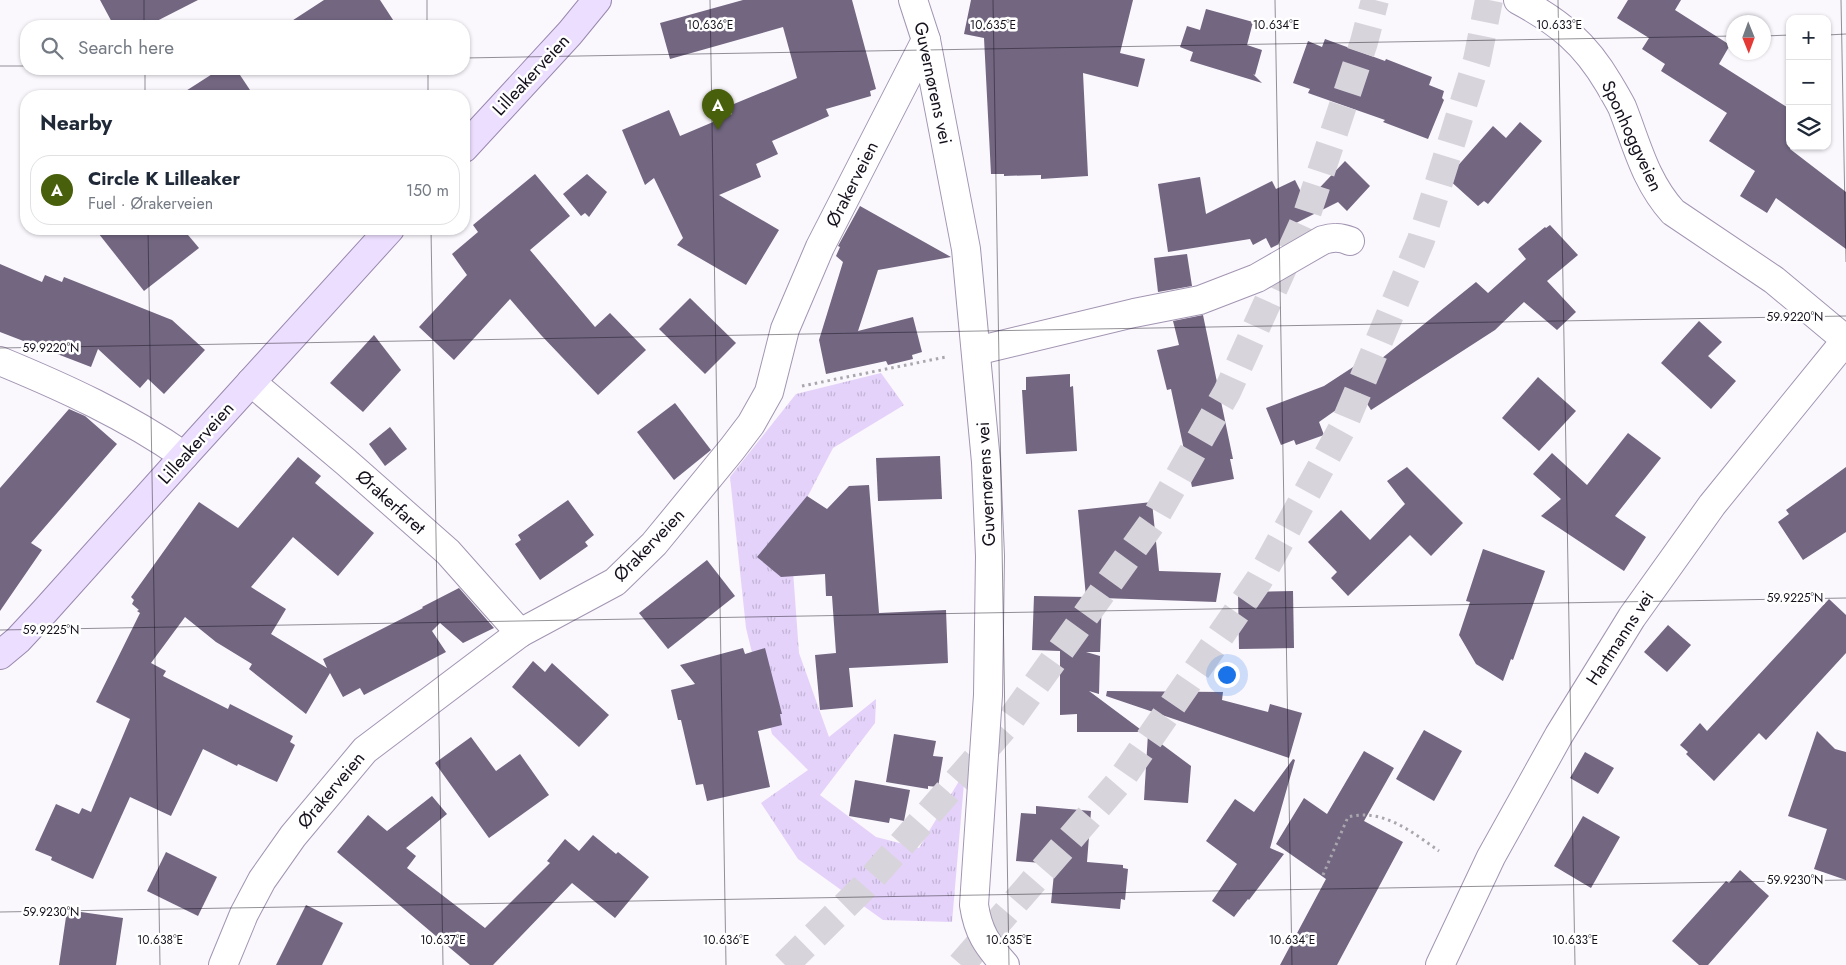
<!DOCTYPE html>
<html lang="en">
<head>
<meta charset="utf-8">
<style>
	:root { --surface:#fff; --page:#f2f2f3; --text:#1f2937; --muted:#747a83; --line:#e0e1e3; --accent:#48600c }
	body { margin:0; font-family:Jost,sans-serif; background:var(--page); color:var(--text) }
	.controls { position:absolute; right:15px; top:15px; display:grid; overflow:hidden; border-radius:10px; box-shadow:0 1px 4px #0004 }
	.controls button { width:45px; height:45px; display:grid; place-items:center; padding:0; border:0; border-bottom:1px solid var(--line); background:var(--surface); color:var(--text); font:25px sans-serif }
	.compass { position:absolute; left:1726px; top:15px; width:45px; height:45px; border-radius:50%; background:var(--surface); box-shadow:0 1px 4px #0004; rotate:179deg }
	.you { position:absolute; left:1226px; top:674px; width:18px; height:18px; margin:-12px; border:4px solid #fff; border-radius:50%; background:#1a73e8; box-shadow:0 0 0 8px #1a73e833 }
	.badge { display:grid; place-items:center; width:32px; height:32px; border-radius:50%; background:var(--accent); color:#fff; font-size:16px; font-weight:700 }
	.pin { position:absolute; translate:-50% -41px; filter:drop-shadow(0 1px 2px #0008) }
	.pin::after { content:''; position:absolute; top:26px; width:18px; height:15px; background:inherit; clip-path:polygon(0 0,100% 0,50% 100%) }
	.list { margin:0; padding:0; list-style:none }
	h2 { display:flex; justify-content:space-between; align-items:center; height:65px; margin:0; padding:0 20px; font-size:21px }
	h2 small { font-size:16px; font-weight:400; color:var(--muted) }
	.list li { display:grid; grid-template-columns:32px 1fr auto; gap:15px; align-items:center; box-sizing:border-box; height:70px; margin:0 10px 10px; padding:0 10px; border:1px solid var(--line); border-radius:20px }
	.list b { display:block; font-size:19px; white-space:nowrap }
	.list p { margin:0; font-size:16px; white-space:nowrap; color:var(--muted) }
	.list em { font-size:16px; font-style:normal; color:var(--muted) }
	.icon { flex:none; width:28px; height:28px; fill:none; stroke:currentColor; stroke-width:2; stroke-linecap:round; stroke-linejoin:round }
	.map { position:relative; flex:none; width:1846px; height:965px; overflow:hidden }
	.search { position:absolute; background:var(--surface); box-shadow:0 1px 4px #0004; left:20px; top:20px; width:450px; height:55px; display:flex; align-items:center; gap:12px; box-sizing:border-box; padding:0 18px; border-radius:20px; color:var(--muted); font-size:19px }
	.panel { position:absolute; background:var(--surface); box-shadow:0 1px 4px #0004; left:20px; top:90px; width:450px; height:145px; border-radius:20px }
	.map>svg:first-child { display:block }
	.grass { fill:url(#grass-tufts) }
	.building { fill:#726681 }
	.lines { fill:none; stroke-linecap:round; stroke-linejoin:round }
	.highway-tunnel { stroke:#d8d4db; stroke-width:28; stroke-dasharray:28 14; stroke-linecap:butt }
	.minor-casing { stroke:#a295b2; stroke-width:30 }
	.major-casing { stroke:#9988ae; stroke-width:30 }
	.path { stroke:#aaa6ae; stroke-width:3; stroke-dasharray:2.5 4; stroke-linecap:butt }
	.minor { stroke:#fff; stroke-width:28 }
	.major { stroke:#ecdefe; stroke-width:28 }
	.ticks { fill:none; stroke:#15101b; stroke-width:1; stroke-opacity:0.45 }
	.labels { text-anchor:middle; dominant-baseline:central; stroke-width:5; stroke-linejoin:round; paint-order:stroke }
	.street-label { font-size:18px; fill:#15101b; stroke:#fff }
	.ticks-label { font-size:12px; text-anchor:middle; fill:#15101b; stroke:#fff; stroke-width:5; stroke-linejoin:round; paint-order:stroke }
</style>
</head>
<body>
<div class="map">
<svg width="1846" height="965" viewBox="0 0 1846 965">
	<defs>
		<pattern id="grass-tufts" width="24" height="20" patternUnits="userSpaceOnUse" patternTransform="scale(1.25)"><rect width="24" height="20" fill="#e4d2fa"/><path d="M3 7l-1-3M5 7V3M7 7l1-3M15 17l-1-3M17 17v-4M19 17l1-3" fill="none" stroke="#c3b3d6"/></pattern>
	</defs>
	<rect width="100%" height="100%" fill="#faf7fd"/>
	<polygon class="grass" points="881,373 904,405 833,448 790,530 799,653 829,737 876,699 875,723 820,795 876,837 919,848 965,771 952,922 883,920 798,859 761,803 808,770 772,734 746,628 730,477 796,394"/>
	<g class="building">
		<polygon points="100,0 198,0 147,26 114,26"/>
		<polygon points="324,0 380,0 397,26 284,26"/>
		<polygon points="743,0 852,0 876,89 870,91 871,96 826,109 829,116 772,141 778,154 756,164 761,177 719,195 779,230 746,285 677,245 683,238 654,178 645,185 622,130 669,110 680,136 732,114 729,106 797,78 783,27 670,59 660,23"/>
		<polygon points="971,0 1133,0 1120,53 1145,59 1138,87 1083,73 1088,176 1041,179 1041,175 1004,176 1004,174 991,174 984,38 964,34"/>
		<polygon points="1628,0 1681,0 1675,10 1730,45 1719,64 1790,109 1790,149 1846,192 1846,249 1776,198 1767,213 1740,196 1755,171 1709,141 1727,113 1661,71 1665,64 1642,49 1649,38 1617,18"/>
		<polygon points="1206,9 1253,22 1247,45 1262,50 1255,75 1253,74 1262,83 1190,61 1193,52 1180,47 1187,26 1200,30"/>
		<polygon points="1325,39 1385,61 1386,59 1432,77 1429,85 1444,91 1442,98 1444,100 1428,139 1383,122 1385,120 1308,93 1310,89 1293,83 1308,41 1322,47"/>
		<polygon points="220,69 236,69 254,96 178,96"/>
		<polygon points="1520,122 1542,141 1488,204 1484,201 1478,206 1447,178 1493,126 1506,138"/>
		<polygon points="1345,161 1370,186 1347,211 1338,202 1294,224 1299,234 1271,248 1266,238 1253,245 1250,239 1168,252 1158,184 1200,177 1206,214 1272,181 1276,189 1295,180 1306,202"/>
		<polygon points="535,174 570,216 530,250 595,327 610,313 646,350 598,395 541,335 510,299 454,360 419,327 467,275 452,254 478,232 473,225"/>
		<polygon points="587,174 607,192 589,217 585,213 581,216 563,194"/>
		<polygon points="860,206 951,257 878,270 858,331 913,317 922,352 912,355 913,359 888,365 886,361 826,374 819,340 843,262 836,256 840,247 838,246"/>
		<polygon points="1550,225 1578,255 1547,281 1576,312 1557,330 1524,302 1495,330 1371,410 1360,393 1319,422 1324,435 1296,445 1294,440 1281,445 1266,408 1324,386 1370,356 1376,363 1476,282 1488,293 1526,259 1518,249 1545,227 1546,228"/>
		<polygon points="95,229 183,229 199,248 144,291"/>
		<polygon points="1187,254 1192,286 1158,292 1154,258"/>
		<polygon points="0,264 42,282 45,275 62,282 64,277 172,320 205,350 164,394 148,379 140,388 98,349 91,367 0,332"/>
		<polygon points="690,298 736,343 705,374 659,329"/>
		<polygon points="1203,315 1233,459 1230,459 1234,479 1192,487 1171,389 1167,390 1157,350 1179,345 1173,321"/>
		<polygon points="1699,321 1722,342 1708,356 1736,381 1711,409 1661,363"/>
		<polygon points="374,335 401,370 363,412 330,383"/>
		<polygon points="1070,374 1070,387 1073,386 1077,451 1026,454 1022,390 1026,390 1026,377"/>
		<polygon points="1538,377 1576,411 1539,451 1502,418"/>
		<polygon points="675,403 711,450 674,480 637,432"/>
		<polygon points="69,409 85,416 117,444 31,543 42,550 0,611 0,488"/>
		<polygon points="390,427 407,449 385,466 369,444"/>
		<polygon points="1628,433 1661,458 1615,516 1646,537 1624,571 1541,516 1561,499 1533,474 1552,453 1587,485"/>
		<polygon points="940,456 942,499 878,501 876,458"/>
		<polygon points="298,457 321,476 315,483 374,533 338,576 293,537 251,587 286,609 271,634 327,668 323,659 423,608 422,607 459,588 494,628 463,643 440,623 432,631 446,652 364,695 360,688 343,697 330,673 306,714 249,669 252,664 216,642 185,617 151,663 166,671 163,676 228,709 230,704 293,736 290,742 295,745 277,782 238,764 237,766 203,749 171,816 130,797 93,879 51,860 52,857 35,850 56,804 79,814 82,808 91,812 130,719 96,702 140,613 137,611 139,610 132,604 134,600 131,597 199,502 238,528"/>
		<polygon points="1407,467 1463,523 1431,556 1410,535 1348,596 1331,578 1337,572 1308,542 1341,510 1370,540 1405,504 1387,481"/>
		<polygon points="1846,467 1846,532 1803,560 1778,522 1789,514 1786,510"/>
		<polygon points="869,485 879,613 946,610 948,663 849,668 853,707 820,710 815,655 836,653 832,596 826,596 825,574 781,577 757,557 807,496 827,509 849,486"/>
		<polygon points="568,500 594,535 585,542 588,546 540,580 515,544 521,540 518,535"/>
		<polygon points="1152,502 1159,571 1221,573 1216,602 1102,598 1100,652 1086,652 1100,656 1099,694 1089,691 1144,732 1077,732 1077,714 1060,715 1060,651 1032,650 1034,596 1086,597 1078,510"/>
		<polygon points="1483,549 1545,571 1513,660 1511,659 1503,681 1476,664 1459,635 1470,602 1466,601"/>
		<polygon points="707,560 735,596 668,649 639,613"/>
		<polygon points="1293,591 1294,648 1239,649 1238,592"/>
		<polygon points="1829,599 1846,615 1846,653 1766,740 1759,733 1714,781 1686,754 1688,752 1680,745 1700,723 1707,731"/>
		<polygon points="1668,625 1691,645 1667,672 1644,652"/>
		<polygon points="743,648 745,654 765,648 782,714 780,714 782,725 758,731 770,787 707,801 703,784 696,785 681,720 678,720 671,690 695,684 680,665"/>
		<polygon points="533,661 545,672 552,663 609,715 579,747 512,687"/>
		<polygon points="1107,691 1223,692 1222,700 1268,712 1270,704 1302,713 1289,758 1106,696"/>
		<polygon points="1424,730 1462,751 1434,801 1396,779"/>
		<polygon points="1817,731 1835,749 1846,752 1846,880 1814,869 1827,829 1788,816"/>
		<polygon points="894,734 936,741 933,756 943,757 938,787 928,786 928,789 886,782"/>
		<polygon points="1148,734 1191,766 1188,803 1144,800"/>
		<polygon points="471,737 496,771 520,754 549,795 489,838 435,763"/>
		<polygon points="1364,751 1394,768 1364,821 1403,842 1337,965 1280,965 1326,879 1276,844 1304,798 1327,814"/>
		<polygon points="1585,752 1614,768 1598,794 1570,778"/>
		<polygon points="1293,759 1295,760 1270,848 1284,854 1249,900 1248,899 1234,917 1212,901 1237,864 1206,841 1235,799 1254,812"/>
		<polygon points="855,780 910,790 904,821 890,818 889,823 849,816"/>
		<polygon points="432,796 447,814 406,848 416,856 407,868 485,928 550,863 547,861 565,839 579,851 593,835 616,854 618,852 649,877 615,918 572,883 493,965 470,965 337,852 368,815 387,831"/>
		<polygon points="1036,806 1091,811 1087,862 1123,865 1123,868 1128,869 1125,900 1121,899 1120,909 1051,903 1055,864 1016,861 1021,813 1036,814"/>
		<polygon points="1583,816 1620,837 1591,888 1554,866"/>
		<polygon points="166,852 217,877 198,916 147,891"/>
		<polygon points="1740,870 1769,896 1708,965 1699,965 1672,941 1726,881 1729,883"/>
		<polygon points="306,905 343,923 322,965 276,965"/>
		<polygon points="67,910 123,918 116,965 59,965"/>
	</g>
	<g class="lines">
		<g class="highway-tunnel">
			<polyline points="785,965 864,887 1009,722 1152,523 1227,392 1306,217 1364,42 1375,0"/>
			<polyline points="961,965 1120,781 1259,580 1344,425 1421,240 1477,60 1489,0"/>
		</g>
		<g class="minor-casing">
			<g id="minor">
				<path d="M913,0L926,40L966,249L986,462L990,556L988,695L974,905C978,932 987,945 1005,965"/>
				<path d="M1518,0C1559,22 1585,43 1609,84C1613,91 1618,99 1622,107C1637,145 1645,181 1673,212L1774,280L1846,340"/>
				<path d="M976,351L1134,313L1200,300L1257,278L1323,240C1333,237 1340,237 1350,241"/>
				<path d="M0,361C63,387 127,416 184,456"/>
				<polyline points="251,382 346,462 448,552 520,633"/>
				<polyline points="223,965 244,914 262,880 293,836 365,750 520,633 615,582 654,544 732,449 751,424 769,392 785,329 820,247 926,40"/>
				<polyline points="1440,965 1491,857 1559,735 1632,617 1712,505 1846,340"/>
			</g>
		</g>
		<g class="major-casing">
			<g id="major">
				<polyline points="464,148 570,33 597,0"/>
				<polyline points="0,655 18,640 44,612 184,456 390,229"/>
			</g>
		</g>
		<g class="path">
			<polyline points="802,386 946,357"/>
			<path d="M1323,875L1348,817C1383,808 1412,832 1439,851"/>
		</g>
		<use href="#minor" class="minor"/>
		<use href="#major" class="major"/>
	</g>
	<path class="ticks" d="M144,0V26M427,0V26M710,0L726,965M993,0L1009,965M1275,0L1292,965M1558,0L1575,965M1841,0L1846,262M1827,35L1846,34M1764,36L1790,35M464,58L1734,36M0,66H26M145,69V96M428,69V96M148,229L160,965M431,229L443,965M0,348L1846,316M0,630L1846,598M0,912L1846,880"/>
	<g class="labels">
		<g class="street-label">
			<text transform="translate(531 75) rotate(-47)">Lilleakerveien</text>
			<text transform="translate(933 83) rotate(78)">Guvernørens vei</text>
			<text transform="translate(1632 136) rotate(65)">Sponhoggveien</text>
			<text transform="translate(852 184) rotate(-63)">Ørakerveien</text>
			<text transform="translate(196 443) rotate(-48)">Lilleakerveien</text>
			<text transform="translate(986 484) rotate(-93)">Guvernørens vei</text>
			<text transform="translate(391 502) rotate(42)">Ørakerfaret</text>
			<text transform="translate(649 545) rotate(-46)">Ørakerveien</text>
			<text transform="translate(1620 638) rotate(-57)">Hartmanns vei</text>
			<text transform="translate(331 790) rotate(-50)">Ørakerveien</text>
		</g>
	</g>
	<g class="ticks-label">
		<text x="710" y="29">10.636°E</text>
		<text x="993" y="29">10.635°E</text>
		<text x="1276" y="29">10.634°E</text>
		<text x="1559" y="29">10.633°E</text>
		<text x="1795" y="321">59.9220°N</text>
		<text x="51" y="352">59.9220°N</text>
		<text x="1795" y="602">59.9225°N</text>
		<text x="51" y="634">59.9225°N</text>
		<text x="1795" y="884">59.9230°N</text>
		<text x="51" y="916">59.9230°N</text>
		<text x="160" y="944">10.638°E</text>
		<text x="443" y="944">10.637°E</text>
		<text x="726" y="944">10.636°E</text>
		<text x="1009" y="944">10.635°E</text>
		<text x="1292" y="944">10.634°E</text>
		<text x="1575" y="944">10.633°E</text>
	</g>
</svg>
<div class="controls">
<button>+</button>
<button>−</button>
<button><svg class="icon" aria-label="layers" viewBox="0 0 24 24"><path d="M12 4l9 5-9 5-9-5zM3 14l9 5 9-5"/></svg></button>
</div>
<svg class="compass" viewBox="-18 -18 36 36"><path d="M0-13l5 13h-10z" fill="#e53935"/><path d="M0 13l5-13h-10z" fill="#747a83"/></svg>
<div class="you"></div>
<div class="pin badge" style="left:718px;top:130px">A</div>
<div class="search"><svg class="icon" aria-label="search" viewBox="0 0 24 24"><circle cx="10" cy="10" r="6"/><path d="M15 15l6 6"/></svg>Search here</div>
<section class="panel">
<h2>Nearby<small></small></h2>
<ul class="list">
<li><span class="badge">A</span><div><b>Circle K Lilleaker</b><p>Fuel · Ørakerveien</p></div><em>150 m</em></li>
</ul>
</section>
</div>
</body>
</html>
